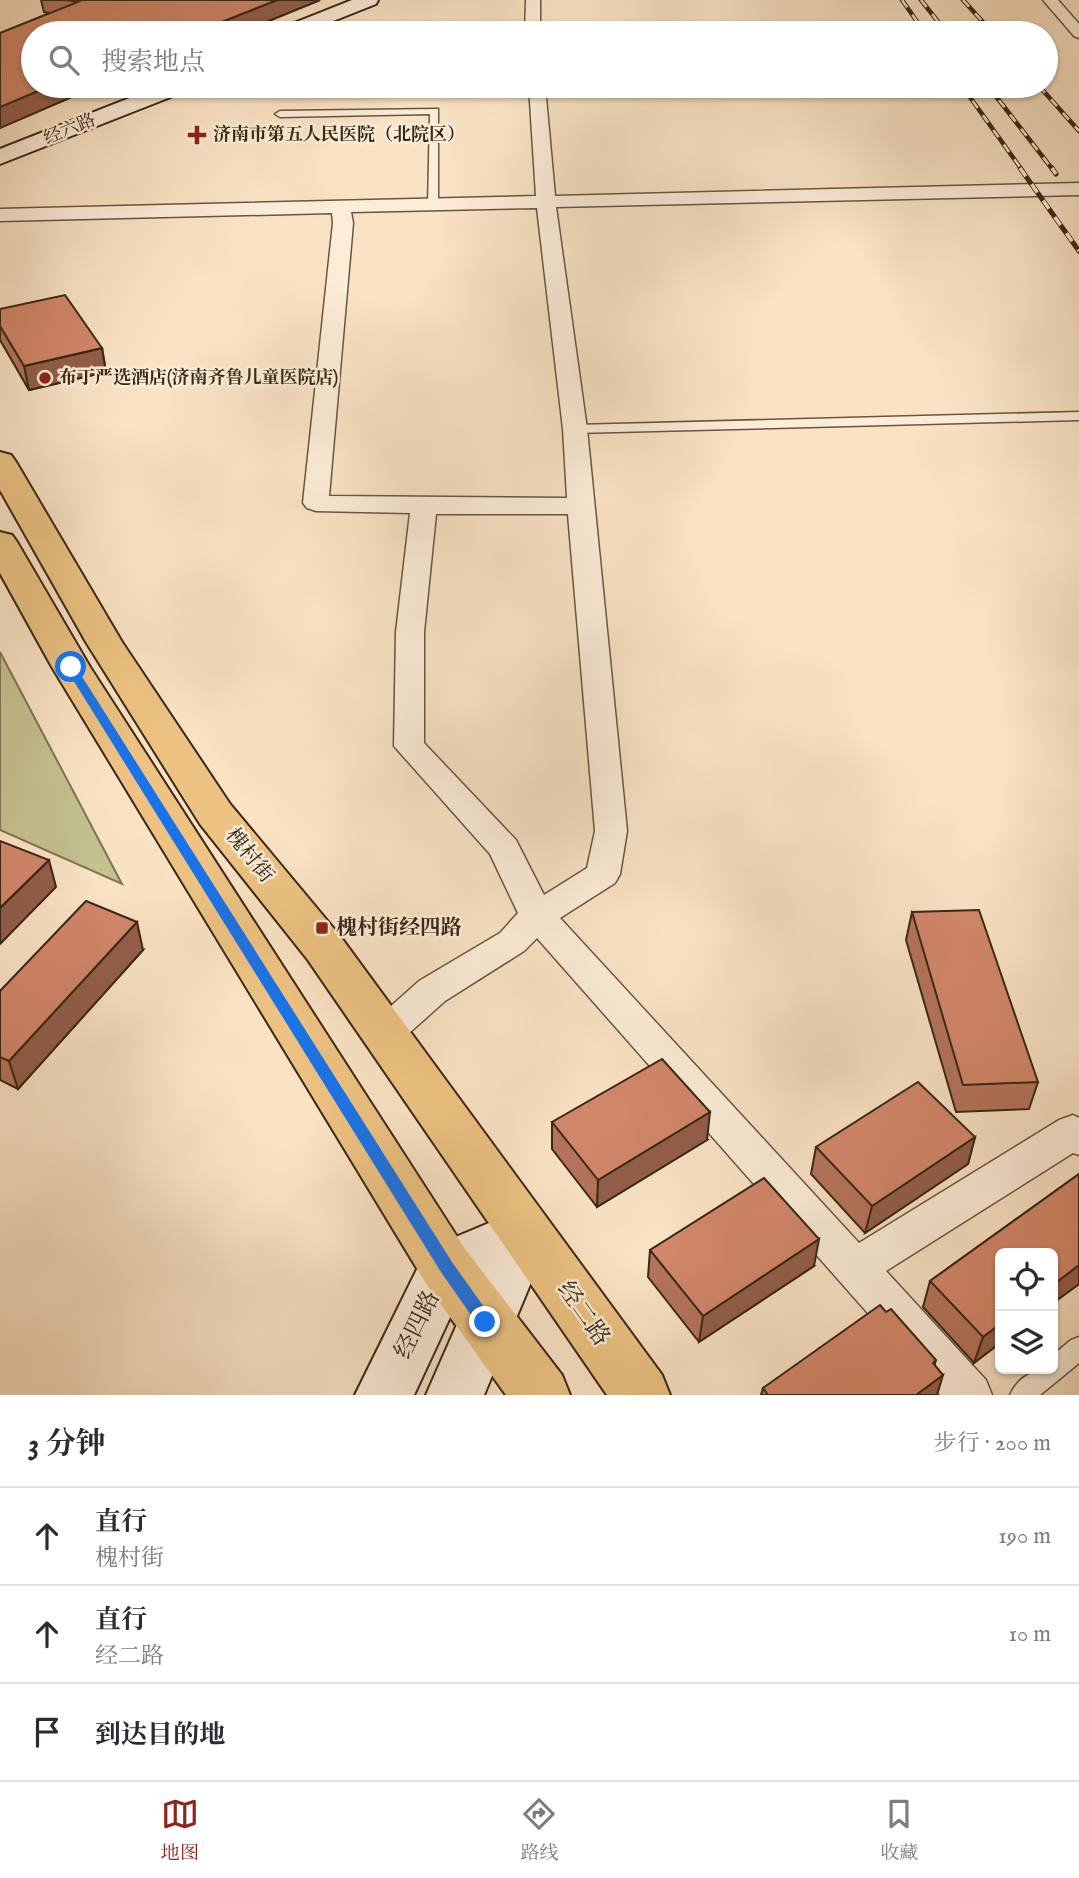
<!DOCTYPE html>
<html lang="zh">
<head>
<meta charset="utf-8">
<style>
	:root { --surface:#fff; --page:#f2f2f3; --text:#2b2b33; --muted:#7c7c81; --line:#e1e1e2; --accent:#8f2418 }
	body { margin:0; font-family:"IM FELL English","Noto Serif SC",serif; background:var(--page); color:var(--text) }
	.controls { position:absolute; right:21px; bottom:21px; display:grid; overflow:hidden; border-radius:10px; box-shadow:0 2px 5px #0004 }
	.controls button { width:63px; height:63px; display:grid; place-items:center; padding:0; border:0; border-bottom:2px solid var(--line); background:var(--surface); color:var(--text); font:35px sans-serif }
	.stop { position:absolute; width:21px; height:21px; margin:-16px; border:5px solid #1a73e8; border-radius:50%; background:#fff }
	.stop.end { background:#1a73e8; border-color:#fff; box-shadow:0 2px 7px #0008 }
	.list { margin:0; padding:0; list-style:none }
	h2 { display:flex; justify-content:space-between; align-items:center; height:91px; margin:0; padding:0 28px; font-size:30px }
	h2 small { font-size:23px; font-weight:400; color:var(--muted) }
	.list li { display:grid; grid-template-columns:46px 1fr auto; gap:21px; align-items:center; box-sizing:border-box; height:98px; padding:0 28px; border-top:2px solid var(--line) }
	.list b { display:block; font-size:26px; white-space:nowrap }
	.list p { margin:0; font-size:23px; white-space:nowrap; color:var(--muted) }
	.list em { font-size:23px; font-style:normal; color:var(--muted) }
	.icon { flex:none; width:38px; height:38px; fill:none; stroke:currentColor; stroke-width:2; stroke-linecap:round; stroke-linejoin:round }
	.map { position:relative; flex:none; width:1079px; height:1395px; overflow:hidden }
	.search { position:absolute; background:var(--surface); box-shadow:0 2px 5px #0004; left:21px; right:21px; top:21px; height:77px; display:flex; align-items:center; gap:18px; box-sizing:border-box; padding:0 24px; border-radius:38px; color:var(--muted); font-size:26px }
	.sheet { height:385px; background:var(--surface) }
	nav { display:flex; justify-content:space-around; align-items:center; box-sizing:border-box; height:98px; border-top:2px solid var(--line); background:var(--surface); font-size:19px; color:var(--muted) }
	nav a { display:grid; justify-items:center; gap:4px }
	nav .on { color:var(--accent) }
	.map>svg:first-child { display:block }
	.green { fill:#c5c190; stroke:#7e7452; stroke-width:2 }
	.lines { fill:none; stroke-linecap:round; stroke-linejoin:round }
	.service-casing { stroke:#685641; stroke-width:3 }
	.minor-casing { stroke:#685641; stroke-width:3 }
	.secondary-casing { stroke:#372715; stroke-width:4 }
	.primary-casing { stroke:#372715; stroke-width:4 }
	.service { fill:#fcedd9; fill-rule:evenodd }
	.minor { fill:#fcedd9; fill-rule:evenodd }
	.secondary { fill:#fcedd9; fill-rule:evenodd }
	.primary { fill:#edc282; fill-rule:evenodd }
	.rail-far1-casing { stroke:#372715; stroke-width:4.5 }
	.rail-casing { stroke:#372715; stroke-width:5 }
	.rail-far1 { stroke:#fcedd9; stroke-width:2.5; stroke-dasharray:9; stroke-linecap:butt }
	.rail { stroke:#fcedd9; stroke-width:3.5; stroke-dasharray:10; stroke-linecap:butt }
	.wall { fill:#b5745b; stroke:#372715; stroke-width:2 }
	.shaded-wall { fill:#935e4a; stroke:#372715; stroke-width:2 }
	.building { fill:#d2876a; stroke:#372715; stroke-width:2 }
	.route { fill:#1a73e8 }
	.poi-dot { fill:#8f2418; stroke:#fcedd9; stroke-width:2.5 }
	.labels { text-anchor:middle; dominant-baseline:central; stroke-width:5; stroke-linejoin:round; paint-order:stroke }
	.far-street-label { font-size:18px; fill:#372715; stroke:#fcedd9 }
	.far-poi-label { font-size:18px; font-weight:bold; fill:#372715; stroke:#fcedd9; text-anchor:start }
	.street-label { font-size:21px; fill:#372715; stroke:#fcedd9 }
	.poi-label { font-size:21px; font-weight:bold; fill:#372715; stroke:#fcedd9; text-anchor:start }
	.near-street-label { font-size:24px; fill:#372715; stroke:#fcedd9 }
</style>
</head>
<body>
<div class="map">
<svg width="1079" height="1395" viewBox="0 0 1079 1395">
	<rect width="100%" height="100%" fill="#fae3c5"/>
	<filter id="stains"><feTurbulence type="fractalNoise" baseFrequency=".00286" numOctaves="4"/><feColorMatrix values="0 0 0 0 .2 0 0 0 0 .09 0 0 0 0 .02 0 0 0 .5 -.17"/></filter>
	<radialGradient id="worn" r=".72"><stop offset=".6" stop-color="#630" stop-opacity="0"/><stop offset="1" stop-color="#630" stop-opacity=".3"/></radialGradient>
	<polygon class="green" points="0,652 122,884 0,830"/>
	<g class="lines">
		<g class="service-casing">
			<g id="service">
				<polygon points="438,109 438,206 433,209 428,206 430,114 280,117 275,114 280,111"/>
				<polygon points="1079,412 1079,420 575,433 569,429 575,425"/>
				<path d="M1079,1337V1363L1040,1395H1010C1018,1377 1034,1369 1053,1369V1355L1071,1340Z"/>
			</g>
		</g>
		<g class="minor-casing">
			<g id="minor">
				<polygon points="526,0 540,0 540,33 525,33"/>
				<polygon points="1043,0 1058,0 1079,24 1079,38 1074,36"/>
				<path d="M529,86H545L555,196L1079,183V195L556,207L587,429L627,831L620,874L615,883L560,918L859,1243L1059,1120L1073,1115L1079,1118V1155L1073,1153L886,1271L986,1380L992,1395H940L537,938L524,951L445,1001L398,1043L385,1048L372,1043L366,1033L372,1023L419,981L500,933L518,913L490,854L394,746L396,632L410,513L316,511L307,508L303,503L333,223L332,213L0,221V209L536,196ZM537,208L563,429L567,498L329,496L353,223L351,212ZM436,514H568L595,831L587,868L544,895L516,840L424,743V632Z"/>
			</g>
		</g>
		<g class="secondary-casing">
			<g id="secondary">
				<polygon points="352,0 378,0 376,4 303,33 276,33 279,29"/>
				<polygon points="160,86 189,86 186,91 0,164 0,149"/>
				<polygon points="525,1208 544,1215 552,1232 484,1395 426,1395 477,1279 465,1285 414,1395 355,1395 427,1249"/>
			</g>
		</g>
		<g class="primary-casing">
			<g id="primary">
				<polygon points="0,452 11,455 16,462 122,642 230,804 340,936 662,1375 670,1395 607,1395 308,960 200,824 86,642 0,490"/>
				<polygon points="0,532 12,535 17,542 90,667 465,1249 562,1375 570,1395 506,1395 427,1285 52,667 0,573"/>
			</g>
		</g>
		<use href="#service" class="service"/>
		<use href="#minor" class="minor"/>
		<use href="#secondary" class="secondary"/>
		<use href="#primary" class="primary"/>
		<g class="rail-far1-casing">
			<g id="rail-far1">
				<polyline points="902,0 925,33"/>
				<polyline points="921,0 947,33"/>
				<polyline points="963,0 993,33"/>
				<polyline points="962,86 1022,170"/>
				<polyline points="988,86 1053,170"/>
				<polyline points="1039,86 1079,131"/>
			</g>
		</g>
		<g class="rail-casing">
			<g id="rail">
				<polyline points="1020,168 1079,251"/>
				<polyline points="1052,168 1056,174"/>
			</g>
		</g>
		<use href="#rail-far1" class="rail-far1"/>
		<use href="#rail" class="rail"/>
	</g>
	<g class="wall">
		<polygon points="41,0 320,0 239,33 33,33 33,86 97,86 0,128 0,33 50,13 44,12"/>
		<polygon points="0,309 102,348 106,372 29,390 0,340"/>
		<polygon points="912,912 1038,1082 1029,1109 956,1112 906,940"/>
		<polygon points="143,950 18,1089 0,1080 0,991"/>
		<polygon points="552,1122 707,1140 597,1207 552,1149"/>
		<polygon points="975,1137 968,1164 865,1233 811,1174 816,1147"/>
		<polygon points="1079,1174 1079,1284 1053,1303 1053,1253 1000,1253 1000,1343 974,1363 923,1307 930,1281"/>
		<polygon points="650,1250 814,1266 699,1342 648,1277"/>
		<polygon points="935,1365 937,1395 761,1395 763,1388"/>
	</g>
	<g class="shaded-wall">
		<polygon points="277,0 320,0 239,33 194,33"/>
		<polygon points="50,86 97,86 0,128 0,107"/>
		<polygon points="102,348 106,372 29,390 24,366"/>
		<polygon points="49,860 56,887 0,944 0,908"/>
		<polygon points="137,922 143,950 18,1089 9,1061"/>
		<polygon points="710,1112 707,1140 597,1207 598,1180"/>
		<polygon points="975,1137 968,1164 865,1233 872,1206"/>
		<polygon points="819,1239 814,1266 699,1342 703,1316"/>
		<polygon points="1079,1265 1079,1284 1053,1303 1053,1285"/>
		<polygon points="1000,1324 1000,1343 974,1363 983,1337"/>
		<polygon points="936,1360 928,1386 943,1375 937,1395 916,1395 933,1363"/>
	</g>
	<g class="building">
		<polygon points="66,0 277,0 194,33 33,33 33,86 50,86 0,107 0,33 78,2"/>
		<polygon points="65,295 102,348 24,366 0,326 0,309"/>
		<polygon points="0,841 49,860 0,908"/>
		<polygon points="86,901 137,922 9,1061 0,1057 0,991"/>
		<polygon points="979,910 1038,1082 963,1085 912,912"/>
		<polygon points="662,1059 710,1112 598,1180 552,1122"/>
		<polygon points="918,1082 975,1137 872,1206 816,1147"/>
		<polygon points="1079,1174 1079,1265 1053,1285 1053,1253 1000,1253 1000,1324 983,1337 930,1281"/>
		<polygon points="764,1178 819,1239 703,1316 650,1250"/>
		<polygon points="880,1305 886,1312 891,1309 936,1360 933,1363 943,1375 916,1395 768,1395 763,1388"/>
	</g>
	<polygon class="route" points="71,664 76,667 452,1262 491,1317 494,1322 491,1328 485,1330 480,1328 441,1272 65,667"/>
	<g class="poi-dot">
		<path d="M193.5 124.5h7v7h7v7h-7v7h-7v-7h-7v-7h7z"/>
		<circle cx="45" cy="378" r="7"/>
		<rect x="315" y="921" width="14" height="14" rx="3.5"/>
	</g>
	<g class="labels">
		<g class="far-street-label">
			<text transform="translate(70 130) rotate(-22)">经六路</text>
		</g>
		<g class="far-poi-label">
			<text x="213" y="135">济南市第五人民医院（北院区）</text>
			<text x="59" y="378">布丁严选酒店(济南齐鲁儿童医院店)</text>
		</g>
		<g class="street-label">
			<text transform="translate(249 856) rotate(51)">槐村街</text>
		</g>
		<g class="poi-label">
			<text x="336" y="928">槐村街经四路</text>
		</g>
		<g class="near-street-label">
			<text transform="translate(583 1314) rotate(55)">经二路</text>
			<text transform="translate(418 1325) rotate(-64)">经四路</text>
		</g>
	</g>
	<rect width="100%" height="100%" filter="url(#stains)"/>
	<rect width="100%" height="100%" fill="url(#worn)"/>
</svg>
<div class="controls">
<button><svg class="icon" aria-label="locate" viewBox="0 0 24 24"><circle cx="12" cy="12" r="6"/><path d="M12 2v4M12 18v4M2 12h4M18 12h4"/></svg></button>
<button><svg class="icon" aria-label="layers" viewBox="0 0 24 24"><path d="M12 4l9 5-9 5-9-5zM3 14l9 5 9-5"/></svg></button>
</div>
<div class="stop" style="left:71px;top:667px"></div>
<div class="stop end" style="left:485px;top:1322px"></div>
<div class="search"><svg class="icon" aria-label="search" viewBox="0 0 24 24"><circle cx="10" cy="10" r="6"/><path d="M15 15l6 6"/></svg>搜索地点</div>
</div>
<section class="sheet">
<h2>3 分钟<small>步行 · 200 m</small></h2>
<ul class="list">
<li><svg class="icon" aria-label="ahead" viewBox="0 0 24 24"><path d="M12 20V5M6 11l6-6 6 6"/></svg><div><b>直行</b><p>槐村街</p></div><em>190 m</em></li>
<li><svg class="icon" aria-label="ahead" viewBox="0 0 24 24"><path d="M12 20V5M6 11l6-6 6 6"/></svg><div><b>直行</b><p>经二路</p></div><em>10 m</em></li>
<li><svg class="icon" aria-label="arrive" viewBox="0 0 24 24"><path d="M6 21V4h12l-3 4 3 4H6"/></svg><div><b>到达目的地</b></div></li>
</ul>
</section>
<nav>
<a class="on"><svg class="icon" aria-label="map" viewBox="0 0 24 24"><path d="M3 6l6-2 6 2 6-2v14l-6 2-6-2-6 2zM9 4v14M15 6v14"/></svg>地图</a>
<a><svg class="icon" aria-label="directions" viewBox="0 0 24 24"><path d="M12 3l9 9-9 9-9-9zM9 14v-3h6M13 9l2 2-2 2"/></svg>路线</a>
<a><svg class="icon" aria-label="saved" viewBox="0 0 24 24"><path d="M7 4h10v16l-5-4-5 4z"/></svg>收藏</a>
</nav>
</body>
</html>
